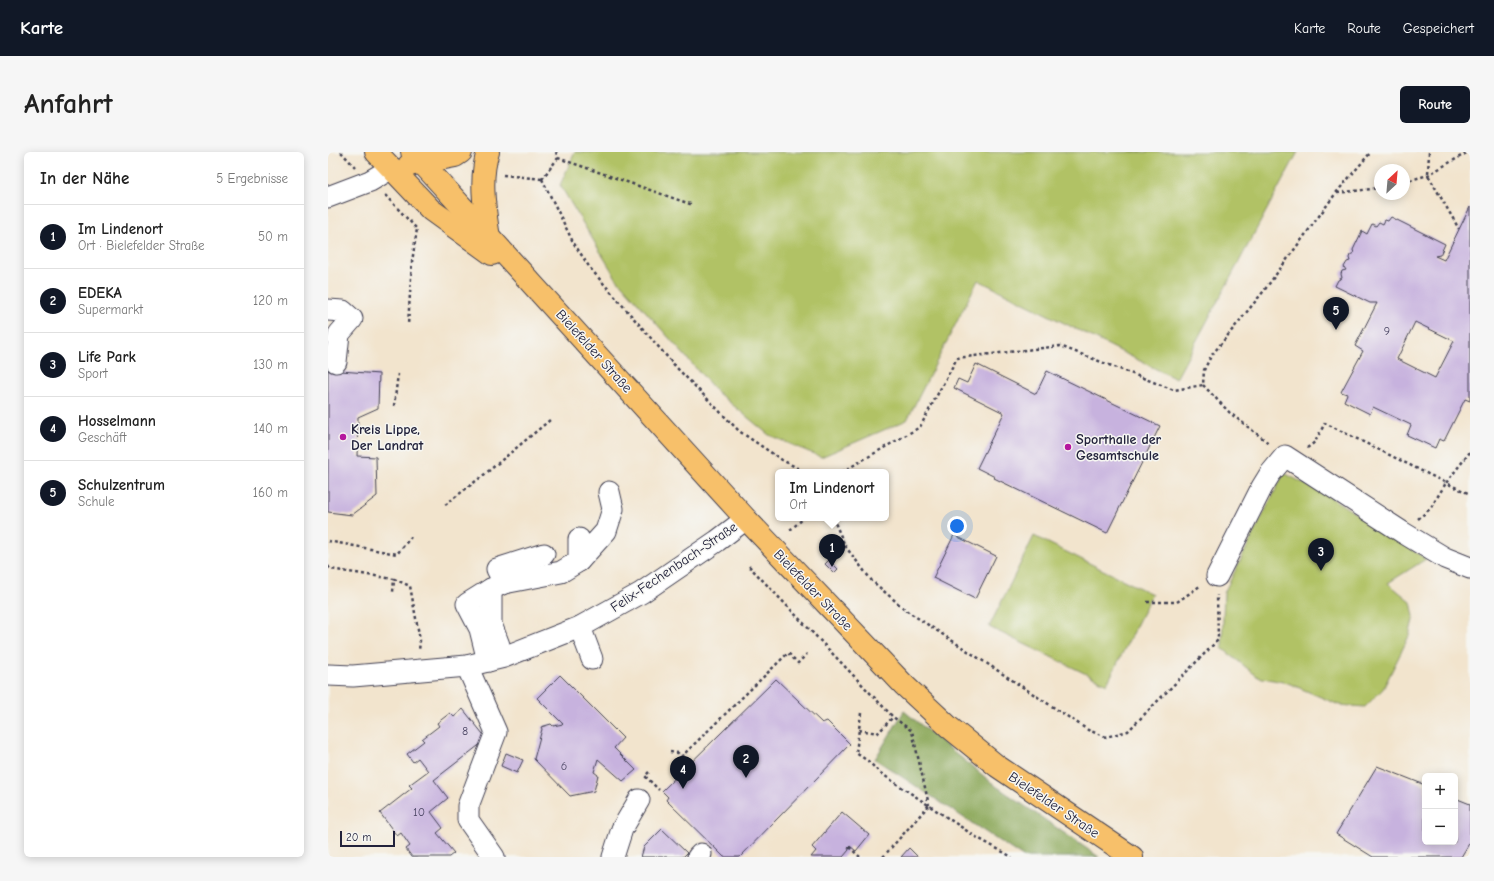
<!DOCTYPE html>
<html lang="de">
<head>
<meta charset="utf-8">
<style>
	:root { --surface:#fff; --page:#f6f6f6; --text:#222; --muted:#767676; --line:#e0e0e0; --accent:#111827 }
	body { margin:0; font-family:"Comic Neue",sans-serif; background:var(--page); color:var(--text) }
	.controls { position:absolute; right:12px; bottom:12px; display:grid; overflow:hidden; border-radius:6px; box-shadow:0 2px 10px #0003 }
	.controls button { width:36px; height:36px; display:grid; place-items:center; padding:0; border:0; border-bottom:1px solid var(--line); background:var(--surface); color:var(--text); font:20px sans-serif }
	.compass { position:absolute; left:1046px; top:12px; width:36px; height:36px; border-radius:50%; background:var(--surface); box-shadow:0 2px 10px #0003; rotate:26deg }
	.scale { position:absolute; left:12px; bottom:10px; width:55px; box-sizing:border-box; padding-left:4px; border:2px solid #22223b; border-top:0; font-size:11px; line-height:14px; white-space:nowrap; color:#22223b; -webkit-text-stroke:3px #f6f6f2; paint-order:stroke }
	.you { position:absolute; left:629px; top:374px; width:14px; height:14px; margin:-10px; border:3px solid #fff; border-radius:50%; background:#1a73e8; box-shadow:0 0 0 6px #1a73e833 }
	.badge { display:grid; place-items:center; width:26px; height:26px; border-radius:50%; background:var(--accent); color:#fff; font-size:13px; font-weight:700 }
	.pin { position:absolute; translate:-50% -33px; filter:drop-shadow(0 1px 2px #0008) }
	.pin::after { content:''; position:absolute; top:21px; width:14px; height:12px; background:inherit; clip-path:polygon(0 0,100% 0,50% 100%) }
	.popup { position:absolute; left:447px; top:317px; width:114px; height:52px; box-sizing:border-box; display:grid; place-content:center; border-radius:6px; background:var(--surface); filter:drop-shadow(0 1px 3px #0005); font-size:13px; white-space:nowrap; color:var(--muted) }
	.popup b { font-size:15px; color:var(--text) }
	.popup::after { content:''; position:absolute; left:50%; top:100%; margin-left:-8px; border:8px solid transparent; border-top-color:var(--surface) }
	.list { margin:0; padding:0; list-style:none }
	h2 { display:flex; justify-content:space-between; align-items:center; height:52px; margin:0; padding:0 16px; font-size:17px }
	h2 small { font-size:13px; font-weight:400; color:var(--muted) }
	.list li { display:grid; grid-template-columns:26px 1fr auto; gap:12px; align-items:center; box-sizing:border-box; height:64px; padding:0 16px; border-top:1px solid var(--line) }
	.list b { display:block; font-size:15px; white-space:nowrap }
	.list p { margin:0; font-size:13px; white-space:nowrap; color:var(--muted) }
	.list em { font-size:13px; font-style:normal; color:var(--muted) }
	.map { position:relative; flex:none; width:1142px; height:705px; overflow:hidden; border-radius:6px }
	header { display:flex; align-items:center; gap:24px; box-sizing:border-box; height:56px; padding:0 20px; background:var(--accent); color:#fff }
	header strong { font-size:19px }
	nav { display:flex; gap:22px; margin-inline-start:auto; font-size:14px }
	.intro { display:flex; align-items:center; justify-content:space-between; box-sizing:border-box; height:96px; padding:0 24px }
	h1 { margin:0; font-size:28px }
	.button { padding:10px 18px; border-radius:6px; background:var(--accent); color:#fff; font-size:14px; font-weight:700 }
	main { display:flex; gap:24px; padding:0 24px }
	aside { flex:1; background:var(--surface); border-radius:6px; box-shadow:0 2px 10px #0003 }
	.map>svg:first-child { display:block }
	.green { fill:#b1c265; stroke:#6a7250 }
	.forest { fill:#8ca85a; stroke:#57654a }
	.building { fill:#c7b2de; fill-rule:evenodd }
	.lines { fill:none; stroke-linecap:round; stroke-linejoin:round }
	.minor-casing { stroke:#413f51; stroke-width:23 }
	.major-casing { stroke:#413f51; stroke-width:24 }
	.path { stroke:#413f51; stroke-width:2.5; stroke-dasharray:3 3; stroke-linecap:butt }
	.minor { stroke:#fff; stroke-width:21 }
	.major { stroke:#f7c06b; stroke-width:22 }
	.poi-dot { fill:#b5179e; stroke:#f6f6f2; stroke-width:1.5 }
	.labels { text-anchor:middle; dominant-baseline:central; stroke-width:3; stroke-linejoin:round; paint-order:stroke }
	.number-label { font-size:12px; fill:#4b4664 }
	.street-label { font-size:14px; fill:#22223b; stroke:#f6f6f2 }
	.poi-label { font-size:14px; font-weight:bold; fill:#22223b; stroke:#f6f6f2; text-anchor:start }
</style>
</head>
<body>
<header>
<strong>Karte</strong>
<nav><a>Karte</a><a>Route</a><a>Gespeichert</a></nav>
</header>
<div class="intro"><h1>Anfahrt</h1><a class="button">Route</a></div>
<main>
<aside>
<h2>In der Nähe<small>5 Ergebnisse</small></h2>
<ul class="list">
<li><span class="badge">1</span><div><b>Im Lindenort</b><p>Ort · Bielefelder Straße</p></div><em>50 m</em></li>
<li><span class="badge">2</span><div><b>EDEKA</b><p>Supermarkt</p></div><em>120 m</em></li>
<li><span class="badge">3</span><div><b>Life Park</b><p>Sport</p></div><em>130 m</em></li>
<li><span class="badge">4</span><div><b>Hosselmann</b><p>Geschäft</p></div><em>140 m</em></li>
<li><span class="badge">5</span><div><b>Schulzentrum</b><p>Schule</p></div><em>160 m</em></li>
</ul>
</aside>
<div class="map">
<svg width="1142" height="705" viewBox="0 0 1142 705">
	<rect width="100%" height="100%" fill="#f6f6f2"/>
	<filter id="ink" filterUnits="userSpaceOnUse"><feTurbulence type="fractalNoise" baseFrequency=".025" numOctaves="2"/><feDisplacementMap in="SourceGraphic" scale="8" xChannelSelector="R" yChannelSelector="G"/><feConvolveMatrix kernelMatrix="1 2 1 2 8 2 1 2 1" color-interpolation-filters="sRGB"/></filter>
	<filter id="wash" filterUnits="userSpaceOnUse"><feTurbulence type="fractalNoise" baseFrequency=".012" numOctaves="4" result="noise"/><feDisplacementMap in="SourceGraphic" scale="16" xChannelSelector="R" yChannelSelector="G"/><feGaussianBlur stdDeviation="0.9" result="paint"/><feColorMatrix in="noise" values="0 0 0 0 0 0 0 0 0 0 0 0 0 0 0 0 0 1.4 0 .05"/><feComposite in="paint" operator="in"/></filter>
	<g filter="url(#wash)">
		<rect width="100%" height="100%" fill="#f2e4cd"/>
		<g class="green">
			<polygon points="247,0 970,0 848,227 650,128 579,268 493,305 441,283 389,240 288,126 232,33"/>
			<polygon points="956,321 1002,345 1098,407 1060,431 1083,450 1086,464 1081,484 1055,537 1037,555 1011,553 960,531 930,525 894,496 896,441"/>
			<polygon points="706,384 824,442 779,532 661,475"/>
		</g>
		<polygon class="forest" points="576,559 668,634 771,705 695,705 547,607"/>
		<g id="blocks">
			<g class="building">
				<path d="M1142,55V249L1137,247L1116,289L1111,287L1107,296L1079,283L1083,273L1045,255L1042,262L1016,249L1019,242L1013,240L1035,199L1027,194L1049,151H1042L1007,134L1010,128L1014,126L1013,122L1014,119L1018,118L1016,115L1019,110L1022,109L1021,106L1022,103L1026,101L1025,98L1034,79L1039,82L1044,72L1048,74L1051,70L1055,72L1057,68L1060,69L1063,65L1117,92L1112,103L1107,104L1116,108ZM1087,170L1126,189L1107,226L1069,207Z"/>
				<polygon points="648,212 708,242 719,219 832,274 779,381 666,326 667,325 649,316 676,261 626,236 630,227 639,231"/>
				<polygon points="0,218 51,222 50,256 30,265 29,304 48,305 49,344 24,363 0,360"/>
				<polygon points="626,383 668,404 647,447 605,426"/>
				<polygon points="501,408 510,417 506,421 497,412"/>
				<polygon points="232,523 295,586 286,596 308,618 295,629 270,607 266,620 270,623 266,639 242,644 206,607 214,577 213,575 223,572 225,574 235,572 209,546"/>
				<polygon points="448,527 494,571 499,569 522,592 412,705 396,705 338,648 340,645 334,639"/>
				<polygon points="135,557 159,587 106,628 120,646 103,660 115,676 109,681 126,701 121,705 84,705 78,697 82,694 73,681 69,684 52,661 84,636 81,633 100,619 90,606 85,610 79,602 96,589 94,587 111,574 109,571 122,561 126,565"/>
				<polygon points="178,601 195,608 189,621 173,614"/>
				<polygon points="1049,614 1097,633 1097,690 1127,690 1127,646 1142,652 1142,690 1133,705 1045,705 1008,682"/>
				<polygon points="514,660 541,683 528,699 522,694 520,696 521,698 515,705 483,705 488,699 484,695"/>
				<polygon points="334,677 359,701 355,705 313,705 316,695"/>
				<polygon points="581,696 590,705 573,705"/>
			</g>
		</g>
	</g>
	<g filter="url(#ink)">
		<use href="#blocks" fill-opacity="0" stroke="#413f51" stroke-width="1"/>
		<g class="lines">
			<g class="minor-casing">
				<g id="minor">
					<polyline points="0,45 42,29 64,16"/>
					<polyline points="0,158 15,159 24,167 11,182 8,210"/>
					<polyline points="251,387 251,409 278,379 285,357 281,340"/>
					<polyline points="889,424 934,335 942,322 957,304 1074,380 1117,406 1142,416"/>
					<polyline points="176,431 169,417 216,402"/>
					<polyline points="163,437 163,472 171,493"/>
					<polyline points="252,475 264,507"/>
					<polyline points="160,509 152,477 139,452 163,437 176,431 233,420 251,409"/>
					<polyline points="139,514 168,580 140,654 140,668 166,705"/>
					<polyline points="0,523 25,524 139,514 176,505 252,475 313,441 389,389 418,367"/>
					<polyline points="285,705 294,677 311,648"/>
					<polyline points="370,705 373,702"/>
				</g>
			</g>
			<g class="major-casing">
				<g id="major">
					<polyline points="48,0 103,58 164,102"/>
					<polyline points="84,0 418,367 576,533 621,575 669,614 804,705"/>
					<path d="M160,0C151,27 157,59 161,86"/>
					<polyline points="81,13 127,4 133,0"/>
				</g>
			</g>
			<g class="path">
				<polyline points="13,0 27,15"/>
				<polyline points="228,0 230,6 365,53"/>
				<polyline points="1101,0 1100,23 1131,77"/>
				<polyline points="175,23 214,27"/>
				<polyline points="214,27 245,90 262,116 348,215 411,279 454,308 477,320"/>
				<polyline points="214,27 230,6"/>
				<polyline points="1076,30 1100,23 1140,0"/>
				<polyline points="1009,41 1052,36"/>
				<polyline points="57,43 89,77 84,110 80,173"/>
				<polyline points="875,233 902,261 942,292"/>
				<polyline points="66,254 70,222"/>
				<polyline points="979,296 987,290 997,271 1118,331 1102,357 1090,367"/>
				<polyline points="1142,300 1118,331 1142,342"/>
				<polyline points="514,320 592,275 629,206 732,194 846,238 875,233 876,218 883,204 935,140 1008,41 1043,0"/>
				<polyline points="117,353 157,322 222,268"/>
				<polyline points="505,366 517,394 544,429 579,459 760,578 778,585 800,579 890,488 889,443"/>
				<polyline points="462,378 476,366"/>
				<polyline points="0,389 69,402 83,385"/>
				<polyline points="0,414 2,417 66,427 65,440"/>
				<polyline points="421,414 565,565 584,579 601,653"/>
				<polyline points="66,427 82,434 92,488 91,499"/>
				<polyline points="819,450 849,450 872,434"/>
				<polyline points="533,561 528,601 540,609 551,620 648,685 684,705"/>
				<polyline points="531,578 550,581 565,565"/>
				<polyline points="342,600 350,601 361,614"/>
				<polyline points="353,605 460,501 470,511 479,502"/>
				<polyline points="321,620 317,624 331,638"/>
				<polyline points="521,695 532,705"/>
				<polyline points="555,705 601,653"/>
			</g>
			<use href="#minor" class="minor"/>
			<use href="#major" class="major"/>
		</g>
	</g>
	<g class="poi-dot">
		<circle cx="15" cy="285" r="4"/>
		<circle cx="740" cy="295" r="4"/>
	</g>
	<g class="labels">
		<g class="number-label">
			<text x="1059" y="179">9</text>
			<text x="137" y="579">8</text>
			<text x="236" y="614">6</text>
			<text x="91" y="660">10</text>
		</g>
		<g class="street-label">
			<text transform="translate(266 199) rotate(48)">Bielefelder Straße</text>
			<text transform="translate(346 415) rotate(-34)">Felix-Fechenbach-Straße</text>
			<text transform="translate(485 438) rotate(46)">Bielefelder Straße</text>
			<text transform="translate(726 653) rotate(34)">Bielefelder Straße</text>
		</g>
		<g class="poi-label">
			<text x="23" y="277">Kreis Lippe,<tspan x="23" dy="16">Der Landrat</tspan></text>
			<text x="748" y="287">Sporthalle der<tspan x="748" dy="16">Gesamtschule</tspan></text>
		</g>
	</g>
</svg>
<div class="controls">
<button>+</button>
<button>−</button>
</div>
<svg class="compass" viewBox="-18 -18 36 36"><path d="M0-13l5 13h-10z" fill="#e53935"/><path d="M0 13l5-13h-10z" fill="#767676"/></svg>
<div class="scale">20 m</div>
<div class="you"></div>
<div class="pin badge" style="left:504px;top:415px">1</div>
<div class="popup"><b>Im Lindenort</b>Ort</div>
<div class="pin badge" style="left:418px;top:626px">2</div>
<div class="pin badge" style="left:993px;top:419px">3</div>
<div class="pin badge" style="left:355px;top:637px">4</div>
<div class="pin badge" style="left:1008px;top:178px">5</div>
</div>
</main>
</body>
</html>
